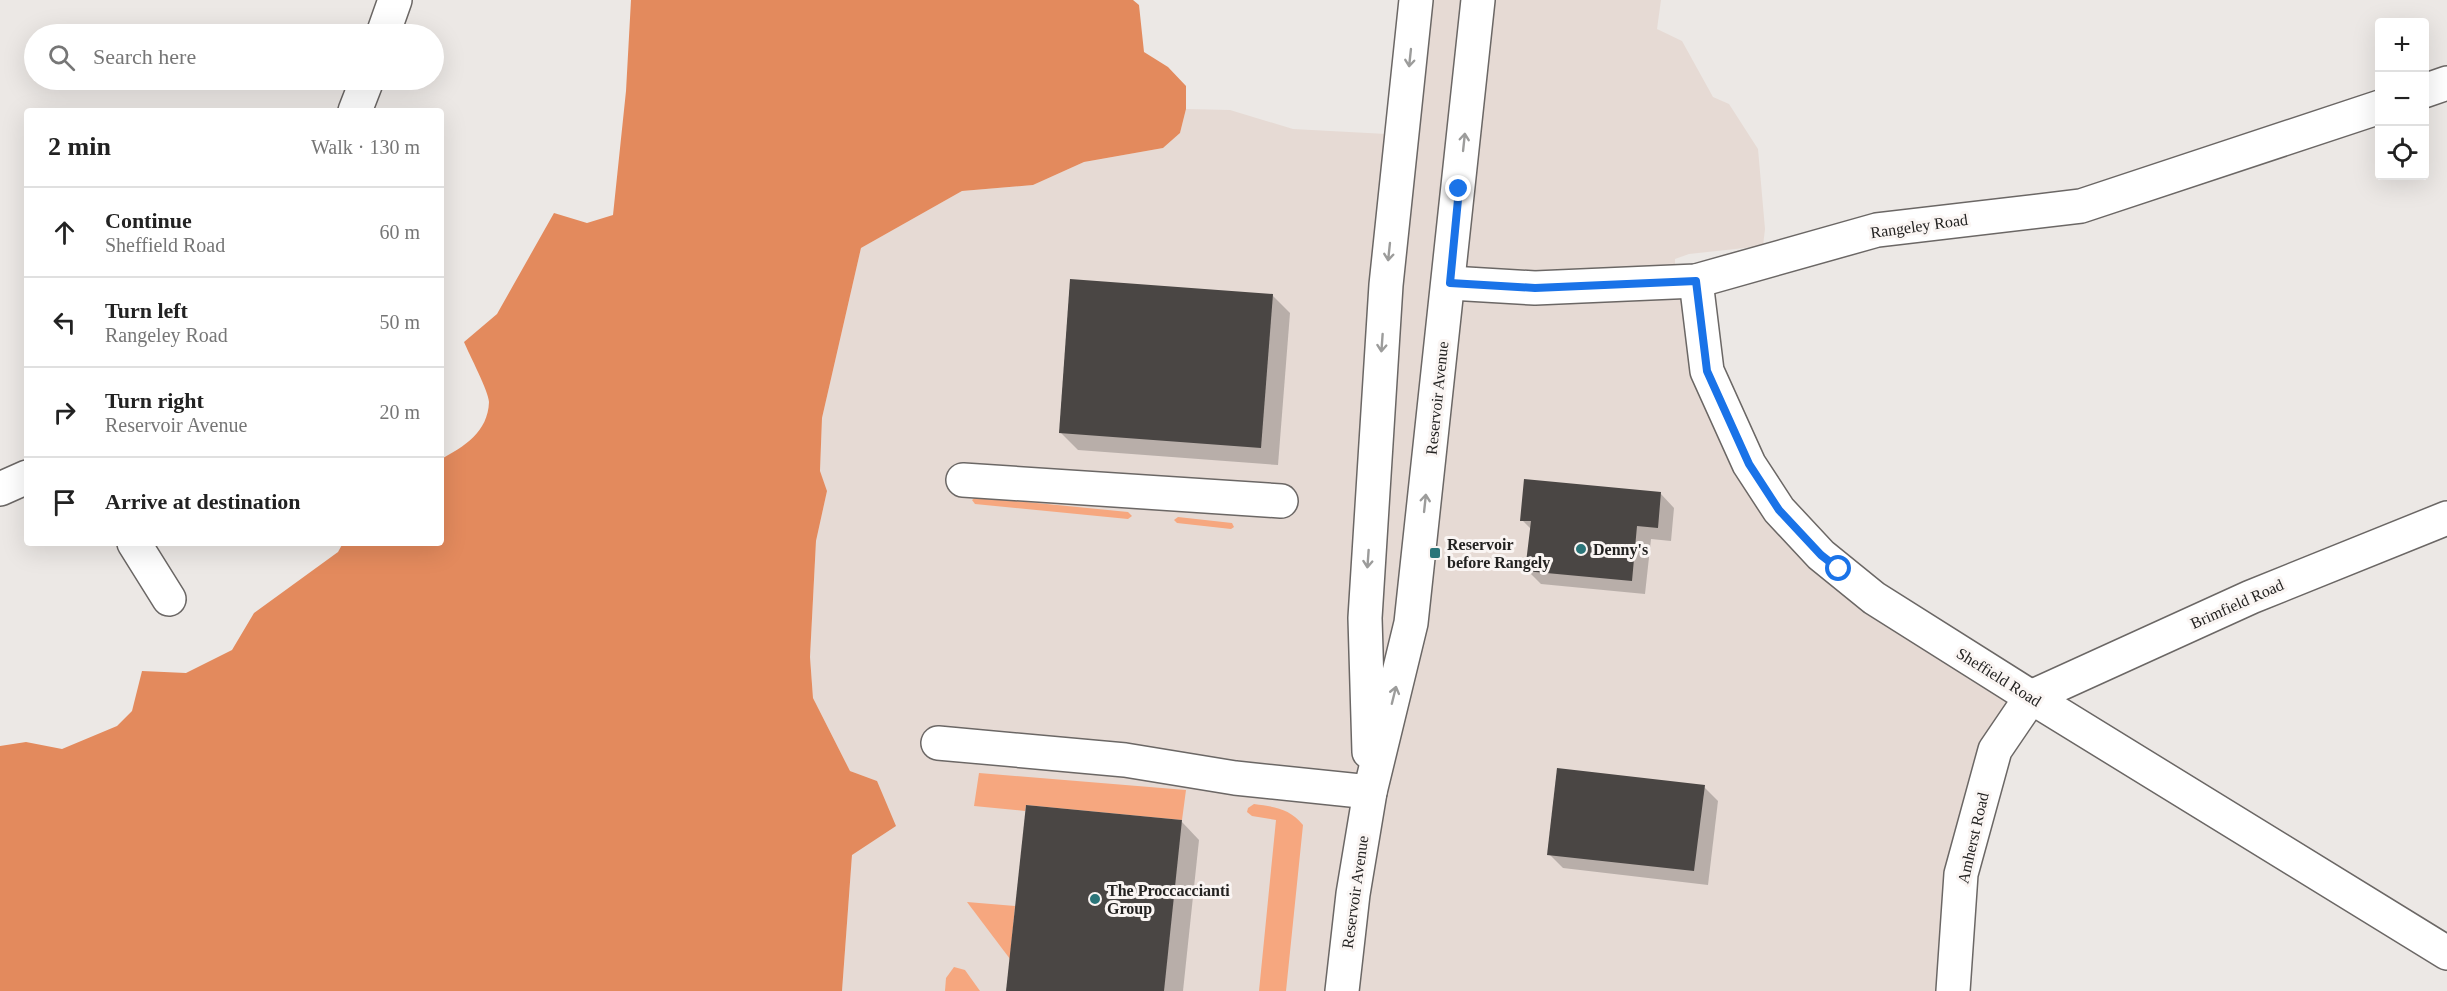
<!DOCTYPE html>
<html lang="en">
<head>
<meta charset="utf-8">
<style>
	:root { --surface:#fff; --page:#f2f2f2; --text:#222; --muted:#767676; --line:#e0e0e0 }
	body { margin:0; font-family:Georgia,serif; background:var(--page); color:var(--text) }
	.controls { position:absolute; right:18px; top:18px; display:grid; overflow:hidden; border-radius:6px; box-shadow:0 6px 24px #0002 }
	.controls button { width:54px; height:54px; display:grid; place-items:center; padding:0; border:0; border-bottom:2px solid var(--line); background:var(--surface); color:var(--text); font:30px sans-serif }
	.stop { position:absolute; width:18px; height:18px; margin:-14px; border:4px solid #1a73e8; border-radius:50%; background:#fff }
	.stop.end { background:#1a73e8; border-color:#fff; box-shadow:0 2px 6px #0008 }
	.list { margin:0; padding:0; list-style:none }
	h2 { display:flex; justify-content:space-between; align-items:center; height:78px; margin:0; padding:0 24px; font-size:26px }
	h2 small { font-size:20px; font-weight:400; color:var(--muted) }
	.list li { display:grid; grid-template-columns:39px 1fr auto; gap:18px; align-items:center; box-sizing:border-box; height:90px; padding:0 24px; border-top:2px solid var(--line) }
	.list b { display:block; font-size:22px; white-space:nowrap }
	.list p { margin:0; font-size:20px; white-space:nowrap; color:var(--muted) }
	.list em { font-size:20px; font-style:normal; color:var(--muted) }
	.icon { flex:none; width:33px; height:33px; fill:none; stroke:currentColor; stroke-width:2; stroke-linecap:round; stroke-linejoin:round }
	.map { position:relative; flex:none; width:2447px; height:991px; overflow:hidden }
	.search { position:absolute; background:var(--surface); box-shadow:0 6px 24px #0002; left:24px; top:24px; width:420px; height:66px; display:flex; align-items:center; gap:15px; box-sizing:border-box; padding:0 21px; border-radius:33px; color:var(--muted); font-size:22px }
	.panel { position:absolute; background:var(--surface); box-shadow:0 6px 24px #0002; left:24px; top:108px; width:420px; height:438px; border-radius:6px }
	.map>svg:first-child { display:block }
	.built { fill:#e6dad4 }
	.green { fill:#f6a77f }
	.forest { fill:#e38a5d }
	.shadow { fill:#0003 }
	.building { fill:#4a4644 }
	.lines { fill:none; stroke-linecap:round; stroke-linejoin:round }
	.minor-casing { stroke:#6b6765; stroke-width:36 }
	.major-casing { stroke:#6b6765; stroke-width:36 }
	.minor { stroke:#fff; stroke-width:33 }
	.major { stroke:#fff; stroke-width:33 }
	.oneway { stroke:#9c9c9b }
	.route { stroke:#1a73e8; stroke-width:8 }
	.poi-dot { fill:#2b7579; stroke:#faf5f3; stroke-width:2 }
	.labels { text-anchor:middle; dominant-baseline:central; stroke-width:6; stroke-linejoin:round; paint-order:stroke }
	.street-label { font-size:16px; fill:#232221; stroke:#faf5f3 }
	.poi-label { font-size:16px; font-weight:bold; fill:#232221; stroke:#faf5f3; text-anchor:start }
</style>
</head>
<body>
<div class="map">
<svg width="2447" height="991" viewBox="0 0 2447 991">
	<rect width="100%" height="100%" fill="#ece8e5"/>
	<polygon class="built" points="1425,0 1661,0 1657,29 1682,41 1713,97 1729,104 1758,149 1765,229 1763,246 1689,254 1675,259 1675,273 1781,517 2020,695 1996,751 1953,991 842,991 852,855 877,781 850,771 813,698 810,657 816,541 827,491 820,472 822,418 861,248 962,191 1033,185 1084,162 1163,148 1180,133 1186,109 1230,110 1293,129 1405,135"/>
	<g class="green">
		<polygon points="976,497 1128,512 1132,516 1128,519 975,504 972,500"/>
		<polygon points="1178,517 1232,523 1234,527 1231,529 1177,523 1174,520"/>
		<polygon points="979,773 1186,790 1182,820 1026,805 1025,811 974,806"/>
		<path d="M1254,804C1275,807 1289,808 1303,825L1286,991H1259L1276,820L1252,816L1247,812L1248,808Z"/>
		<polygon points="967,902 1015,906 1010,959"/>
		<polygon points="954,967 965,970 980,991 945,991 946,978"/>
	</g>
	<path class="forest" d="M631,0H1133L1139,5L1144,52L1168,67L1186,86V109L1180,133L1163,148L1084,162L1033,185L962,191L861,248L822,418L820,471L827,491L816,541L810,657L813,698L850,771L877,781L896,826L852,855L842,991H0V746L26,742L62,749L117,726L132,711L142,671L186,673L232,650L254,613L338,552L343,543H441V459C464,447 488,432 489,402C489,392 469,354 464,342L497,314L554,213L587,223L613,215L626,91Z"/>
	<g class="shadow">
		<polygon points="1272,295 1290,313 1278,465 1078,450 1061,433"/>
		<polygon points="1661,494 1674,508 1671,541 1651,539 1645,594 1541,584 1527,570 1531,529 1522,520"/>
		<polygon points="1704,787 1718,801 1708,885 1563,868 1549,854"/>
		<polygon points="1182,822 1199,840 1183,991 1008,991"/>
	</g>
	<g class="building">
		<polygon points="1070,279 1273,294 1261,448 1059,433"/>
		<polygon points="1524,479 1661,492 1658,528 1637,526 1632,581 1525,571 1531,521 1520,521"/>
		<polygon points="1557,768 1705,785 1694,871 1547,855"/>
		<polygon points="1026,805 1182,820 1164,991 1006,991"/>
	</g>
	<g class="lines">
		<g class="minor-casing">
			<g id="minor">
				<polyline points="383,34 395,0"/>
				<polyline points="2424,91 2447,83"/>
				<polyline points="355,111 367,80"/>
				<polyline points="1696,281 1707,371 1749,464 1779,510 1821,555 1874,598 2031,697 2447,953"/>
				<polyline points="1450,283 1535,288 1696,281 1877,230 2081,206 2380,107"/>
				<polyline points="963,480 1281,501"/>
				<polyline points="0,489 27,477"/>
				<polyline points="134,543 169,599"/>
				<polyline points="938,743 1125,760 1235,778 1370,792"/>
				<polyline points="1953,991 1961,874 1995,750 2031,697 2251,597 2447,518"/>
			</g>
		</g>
		<g class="major-casing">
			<g id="major">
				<polyline points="1369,752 1365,618 1386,285 1416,0"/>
				<polyline points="1342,991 1353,894 1370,792 1411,623 1478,0"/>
			</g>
		</g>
		<use href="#minor" class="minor"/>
		<use href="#major" class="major"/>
	</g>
	<defs><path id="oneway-shaft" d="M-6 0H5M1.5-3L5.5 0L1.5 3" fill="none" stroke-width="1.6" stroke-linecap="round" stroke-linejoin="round" transform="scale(1.5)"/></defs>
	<g class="oneway">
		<use href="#oneway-shaft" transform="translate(1410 58) rotate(96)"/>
		<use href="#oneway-shaft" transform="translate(1464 142) rotate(-84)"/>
		<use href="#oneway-shaft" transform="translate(1389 252) rotate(96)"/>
		<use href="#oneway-shaft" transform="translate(1382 343) rotate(94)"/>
		<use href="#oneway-shaft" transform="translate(1425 503) rotate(-84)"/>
		<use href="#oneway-shaft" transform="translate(1368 559) rotate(94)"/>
		<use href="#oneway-shaft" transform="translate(1394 695) rotate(-76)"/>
	</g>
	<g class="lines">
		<polyline class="route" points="1459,189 1450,283 1535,288 1696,281 1707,371 1749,464 1779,510 1821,555 1839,569"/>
	</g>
	<g class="poi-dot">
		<circle cx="1581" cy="549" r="6"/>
		<rect x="1429" y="547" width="12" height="12" rx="3"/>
		<circle cx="1095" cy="899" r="6"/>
	</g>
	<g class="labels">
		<g class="street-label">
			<text transform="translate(1919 226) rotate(-8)">Rangeley Road</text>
			<text transform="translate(1437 398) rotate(-84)">Reservoir Avenue</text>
			<text transform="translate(2237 604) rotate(-24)">Brimfield Road</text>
			<text transform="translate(1999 677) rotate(32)">Sheffield Road</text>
			<text transform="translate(1973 838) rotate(-77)">Amherst Road</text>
			<text transform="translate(1355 892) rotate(-82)">Reservoir Avenue</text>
		</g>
		<g class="poi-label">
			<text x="1447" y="544">Reservoir<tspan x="1447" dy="18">before Rangely</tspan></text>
			<text x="1593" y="549">Denny's</text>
			<text x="1107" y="890">The Proccaccianti<tspan x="1107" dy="18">Group</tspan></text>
		</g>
	</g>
</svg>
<div class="controls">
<button>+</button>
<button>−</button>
<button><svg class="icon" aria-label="locate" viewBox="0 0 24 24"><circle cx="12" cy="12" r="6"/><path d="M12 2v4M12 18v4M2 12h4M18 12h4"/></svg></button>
</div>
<div class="stop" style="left:1839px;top:569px"></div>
<div class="stop end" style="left:1459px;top:189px"></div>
<div class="search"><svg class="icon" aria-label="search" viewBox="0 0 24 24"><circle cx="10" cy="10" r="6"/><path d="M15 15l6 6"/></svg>Search here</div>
<section class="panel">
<h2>2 min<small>Walk · 130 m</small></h2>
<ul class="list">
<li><svg class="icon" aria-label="ahead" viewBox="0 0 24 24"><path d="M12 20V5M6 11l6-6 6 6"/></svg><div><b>Continue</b><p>Sheffield Road</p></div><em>60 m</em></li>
<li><svg class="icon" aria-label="left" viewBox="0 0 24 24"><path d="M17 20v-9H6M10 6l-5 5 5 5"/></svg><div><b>Turn left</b><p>Rangeley Road</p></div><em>50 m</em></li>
<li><svg class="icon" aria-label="right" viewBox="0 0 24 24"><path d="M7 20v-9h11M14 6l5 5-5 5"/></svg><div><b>Turn right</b><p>Reservoir Avenue</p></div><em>20 m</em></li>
<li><svg class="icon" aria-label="arrive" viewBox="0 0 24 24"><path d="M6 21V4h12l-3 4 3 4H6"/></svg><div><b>Arrive at destination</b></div></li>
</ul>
</section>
</div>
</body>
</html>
